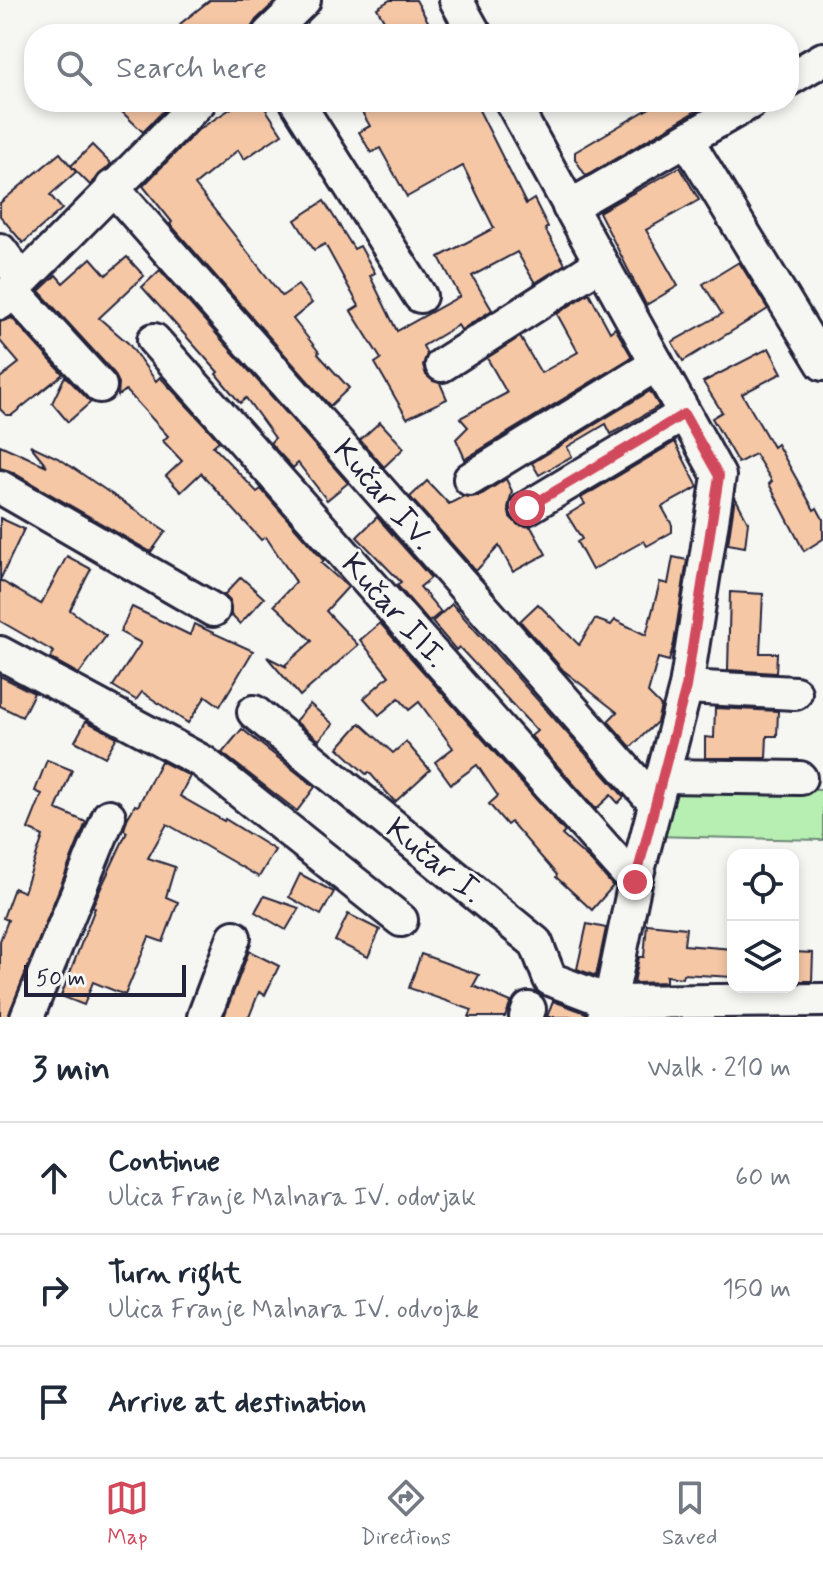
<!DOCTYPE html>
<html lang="en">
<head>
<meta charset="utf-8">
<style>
	:root { --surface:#fff; --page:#f2f2f3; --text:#1f2937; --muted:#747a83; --line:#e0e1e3; --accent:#d1495b }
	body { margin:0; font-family:Mynerve,sans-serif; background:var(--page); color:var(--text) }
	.controls { position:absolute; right:24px; bottom:24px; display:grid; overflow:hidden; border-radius:16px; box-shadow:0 4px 12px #0003 }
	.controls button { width:72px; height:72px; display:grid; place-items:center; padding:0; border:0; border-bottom:2px solid var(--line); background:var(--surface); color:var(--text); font:40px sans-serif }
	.scale { position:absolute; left:24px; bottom:20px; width:162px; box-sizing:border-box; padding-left:8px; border:4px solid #22223b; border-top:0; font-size:22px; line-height:28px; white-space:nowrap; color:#22223b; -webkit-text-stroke:6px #f6f6f2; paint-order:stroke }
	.stop { position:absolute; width:24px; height:24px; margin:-18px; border:6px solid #d1495b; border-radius:50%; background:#fff }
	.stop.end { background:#d1495b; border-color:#fff; box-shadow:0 2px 8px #0008 }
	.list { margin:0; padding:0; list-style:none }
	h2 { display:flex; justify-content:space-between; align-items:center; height:104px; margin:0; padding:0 32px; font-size:34px }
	h2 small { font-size:26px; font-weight:400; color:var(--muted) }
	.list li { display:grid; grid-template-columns:52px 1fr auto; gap:24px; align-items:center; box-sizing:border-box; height:112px; padding:0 32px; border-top:2px solid var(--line) }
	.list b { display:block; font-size:30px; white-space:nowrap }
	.list p { margin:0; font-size:26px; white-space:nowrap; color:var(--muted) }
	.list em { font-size:26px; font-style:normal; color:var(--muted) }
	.icon { flex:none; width:44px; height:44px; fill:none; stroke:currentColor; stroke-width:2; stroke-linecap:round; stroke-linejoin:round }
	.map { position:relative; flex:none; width:823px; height:1017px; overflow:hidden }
	.search { position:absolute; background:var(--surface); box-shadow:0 4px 12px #0003; left:24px; right:24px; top:24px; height:88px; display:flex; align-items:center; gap:20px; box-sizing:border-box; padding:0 28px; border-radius:32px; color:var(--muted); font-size:30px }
	.sheet { height:440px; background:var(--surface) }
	nav { display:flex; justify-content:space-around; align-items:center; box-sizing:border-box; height:112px; border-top:2px solid var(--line); background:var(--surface); font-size:22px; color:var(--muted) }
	nav a { display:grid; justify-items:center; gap:4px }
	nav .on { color:var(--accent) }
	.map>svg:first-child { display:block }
	.green { fill:#b7efb2; stroke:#6c8876; stroke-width:2 }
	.building { fill:#f5c7a5; stroke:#22223b; stroke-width:2 }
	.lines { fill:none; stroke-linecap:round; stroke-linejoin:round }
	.minor-casing { stroke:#22223b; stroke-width:38 }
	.minor { stroke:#f6f6f2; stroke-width:32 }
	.route { stroke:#d1495b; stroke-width:10 }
	.labels { text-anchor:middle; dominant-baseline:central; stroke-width:6; stroke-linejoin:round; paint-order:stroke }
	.street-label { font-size:32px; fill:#22223b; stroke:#f6f6f2 }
</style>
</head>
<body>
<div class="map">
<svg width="823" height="1017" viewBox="0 0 823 1017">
	<rect width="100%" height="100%" fill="#f6f6f2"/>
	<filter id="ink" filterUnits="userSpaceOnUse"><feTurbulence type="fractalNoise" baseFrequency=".0125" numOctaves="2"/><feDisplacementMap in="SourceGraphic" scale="16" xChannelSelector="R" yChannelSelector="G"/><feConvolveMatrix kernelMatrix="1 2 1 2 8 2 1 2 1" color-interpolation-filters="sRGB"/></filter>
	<g filter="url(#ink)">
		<polygon class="green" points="664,787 823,790 823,840 650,836"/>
		<g class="building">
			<polygon points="210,0 277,0 256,20 247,34 188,34 180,24"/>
			<polygon points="390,0 416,0 435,34 392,34 377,8"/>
			<polygon points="130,102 172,102 143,132 121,111"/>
			<polygon points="241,102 261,102 282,134 244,159 238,150 195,185 282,296 298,285 312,303 293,319 319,352 318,354 349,388 330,406 170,224 172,222 143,186 198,130"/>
			<polygon points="356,102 475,102 526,204 534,199 548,227 545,229 565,264 535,283 517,252 472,276 492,310 461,330 458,325 423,346 427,354 423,365 426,375 433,381 440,383 447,399 407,418 375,363 381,359 351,311 359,306 325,244 314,250 295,220 324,201 354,249 360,246 375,273 370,276 397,331 460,296 439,257 494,228 463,166 407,197 380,148 371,153 359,132 370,126"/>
			<polygon points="660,102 711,102 586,176 575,159 575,152"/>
			<polygon points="92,145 111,164 90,185 71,166"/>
			<polygon points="60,153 76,172 50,195 62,209 23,243 0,216 0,203"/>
			<polygon points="680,167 699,200 646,230 678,286 646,305 599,212"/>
			<polygon points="127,257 144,276 99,318 128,343 156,381 160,377 203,423 219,441 213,446 257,492 261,489 324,561 321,563 348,587 326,611 358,645 300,696 267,657 287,667 285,665 312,641 274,605 296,582 266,537 261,540 201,473 181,492 166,476 182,461 163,441 168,436 126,390 118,396 119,383 114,373 39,291 56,275 63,283 91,258 106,275"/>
			<polygon points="739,262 768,309 683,361 672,342 722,314 703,284"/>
			<polygon points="160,270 348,483 327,500 298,463 293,468 270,443 275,438 246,398 240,403 216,374 218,372 142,287"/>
			<polygon points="589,293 610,332 615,328 632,357 465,459 456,439 468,427 460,418 507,393 487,358 520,337 541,373 578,352 557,314"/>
			<polygon points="12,318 63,374 12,415 6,415 0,409 0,378 19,363 0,341 0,322"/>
			<polygon points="769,348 782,373 742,394 773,447 777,444 814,510 817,508 823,519 823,539 804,551 769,484 772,481 755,454 738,463 712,418 722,412 703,382"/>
			<polygon points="65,376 91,402 68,422 52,403"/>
			<polygon points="650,391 659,406 611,434 606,424 567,447 572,456 539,475 532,463"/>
			<polygon points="380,422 404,448 384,467 360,440"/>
			<polygon points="675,442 698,487 662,507 672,525 672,532 647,546 644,541 592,570 577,542 582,539 567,515 585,504 581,498"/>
			<polygon points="0,445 47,466 30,445 60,459 166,531 151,552 10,471 0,468"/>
			<polygon points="506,479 512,491 508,508 510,517 518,525 531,527 546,554 513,572 499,546 476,571 410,497 427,481 449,504 464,496 479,496"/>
			<polygon points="735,497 748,522 745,547 728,544"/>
			<polygon points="377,517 431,578 420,587 441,612 429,622 397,585 401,582 357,537"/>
			<polygon points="0,518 24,529 0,580 41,604 67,556 91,569 70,610 106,636 79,674 50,658 54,652 0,621"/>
			<polygon points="673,557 687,560 674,643 669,661 658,658 648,693 661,706 657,722 631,747 608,721 617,712 563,670 520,621 538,604 579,645 595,619 611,625 615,620 646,635 660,582 668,584"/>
			<polygon points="241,577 264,598 240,624 231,615 230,601 224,595"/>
			<polygon points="730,592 763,594 760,653 777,653 776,673 728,670"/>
			<polygon points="452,604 624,797 618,803 611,795 596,809 531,736 537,731 459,647 456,650 432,622"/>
			<polygon points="132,607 190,635 194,624 253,651 220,706 206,696 188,723 142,692 136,700 113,686 141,643 120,632"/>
			<polygon points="380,623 565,832 562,835 592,862 613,886 592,910 556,877 557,875 511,822 507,825 489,804 498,796 477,765 451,784 435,762 453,748 419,702 409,710 399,698 379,715 364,698 389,676 360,640"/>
			<polygon points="0,676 34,693 22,717 0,706"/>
			<polygon points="310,704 333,724 319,740 295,721"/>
			<polygon points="715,708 778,711 777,736 767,736 766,758 705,758 705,737 714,738"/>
			<polygon points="86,721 117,737 105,757 75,741"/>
			<polygon points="360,723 393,753 406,742 430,770 395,802 369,772 366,774 338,748"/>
			<polygon points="242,729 315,787 297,811 222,753"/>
			<polygon points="47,760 72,770 56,809 86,822 8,1017 0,1017 0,941 8,920 3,918 14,888 24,892 43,836 28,829 42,794 35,791"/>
			<polygon points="161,761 190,776 180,796 224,821 225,819 275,850 259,877 167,824 148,858 175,867 166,897 178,902 163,942 149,937 125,995 93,982 84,1005 61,996 95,908 92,907 127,832 124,830 127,819 135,805 138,806"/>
			<polygon points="300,874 334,892 321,915 289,897"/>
			<polygon points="264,896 299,908 286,930 255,912"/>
			<polygon points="348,914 380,930 368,957 335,941"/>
			<polygon points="587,924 606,928 596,976 577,969"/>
			<polygon points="647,924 686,928 684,945 733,949 732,977 683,974 682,978 666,976 666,982 634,983 639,957 644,957"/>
			<polygon points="249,951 279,966 265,995 259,992 249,1017 224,1017"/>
			<polygon points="793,952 813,953 812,981 793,981"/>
			<polygon points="421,954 479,975 473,986 511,1002 505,1017 469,1017 472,1010 409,988"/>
			<polygon points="553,1001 586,1013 585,1017 547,1017"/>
		</g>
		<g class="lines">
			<g class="minor-casing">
				<g id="minor">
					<polyline points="456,0 475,34"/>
					<polyline points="269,34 304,0"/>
					<polyline points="789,79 823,59"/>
					<polyline points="297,102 420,296"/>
					<polyline points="512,102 719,476 686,687 635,882 610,1002 604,1017"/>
					<polyline points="687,140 823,364"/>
					<polyline points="112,187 654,802"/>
					<polyline points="569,207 751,102"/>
					<polyline points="0,250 22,279"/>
					<polyline points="12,290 100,386"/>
					<polyline points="0,303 199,102"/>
					<polyline points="154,340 635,882"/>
					<polyline points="442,365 601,263"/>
					<polyline points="470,479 657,364"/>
					<polyline points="0,487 213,610"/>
					<polyline points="527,508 684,414"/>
					<polyline points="0,653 203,762 401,920"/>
					<polyline points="686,687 795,693"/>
					<polyline points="254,712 536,943 550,979 610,1002 823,1000"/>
					<polyline points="662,776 800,778"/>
					<polyline points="27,1017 109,816"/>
					<polyline points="204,1017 234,937"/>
					<polyline points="526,1017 529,1009"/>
				</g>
			</g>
			<use href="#minor" class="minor"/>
		</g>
	</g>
	<g class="lines" filter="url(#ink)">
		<polyline class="route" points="527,508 684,414 719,476 686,687 635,882"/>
	</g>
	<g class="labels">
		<g class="street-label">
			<text transform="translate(383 495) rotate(49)">Kučar IV.</text>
			<text transform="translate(394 611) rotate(48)">Kučar III.</text>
			<text transform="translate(434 861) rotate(39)">Kučar I.</text>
		</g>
	</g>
</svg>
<div class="controls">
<button><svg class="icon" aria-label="locate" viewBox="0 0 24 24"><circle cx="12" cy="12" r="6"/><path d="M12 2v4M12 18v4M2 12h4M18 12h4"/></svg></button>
<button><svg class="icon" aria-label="layers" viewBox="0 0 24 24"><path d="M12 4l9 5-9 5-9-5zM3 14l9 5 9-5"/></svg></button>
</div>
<div class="scale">50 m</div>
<div class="stop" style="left:527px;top:508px"></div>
<div class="stop end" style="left:635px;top:882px"></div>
<div class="search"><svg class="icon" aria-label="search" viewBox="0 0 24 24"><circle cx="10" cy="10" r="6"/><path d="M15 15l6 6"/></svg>Search here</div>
</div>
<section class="sheet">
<h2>3 min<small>Walk · 210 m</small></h2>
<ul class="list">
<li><svg class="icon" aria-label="ahead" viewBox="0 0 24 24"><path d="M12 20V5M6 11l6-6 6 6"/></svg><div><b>Continue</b><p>Ulica Franje Malnara IV. odovjak</p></div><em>60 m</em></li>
<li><svg class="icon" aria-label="right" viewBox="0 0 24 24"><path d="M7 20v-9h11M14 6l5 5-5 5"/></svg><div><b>Turn right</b><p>Ulica Franje Malnara IV. odvojak</p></div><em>150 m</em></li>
<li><svg class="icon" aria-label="arrive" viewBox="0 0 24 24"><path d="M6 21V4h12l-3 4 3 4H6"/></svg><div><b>Arrive at destination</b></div></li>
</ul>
</section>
<nav>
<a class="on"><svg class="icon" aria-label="map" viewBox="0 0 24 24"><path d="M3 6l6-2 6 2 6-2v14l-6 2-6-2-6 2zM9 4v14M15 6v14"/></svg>Map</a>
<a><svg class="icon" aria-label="directions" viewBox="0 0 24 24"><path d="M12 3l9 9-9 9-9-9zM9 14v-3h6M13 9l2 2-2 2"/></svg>Directions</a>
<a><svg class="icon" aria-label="saved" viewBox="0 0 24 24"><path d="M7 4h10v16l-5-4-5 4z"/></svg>Saved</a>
</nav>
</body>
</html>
